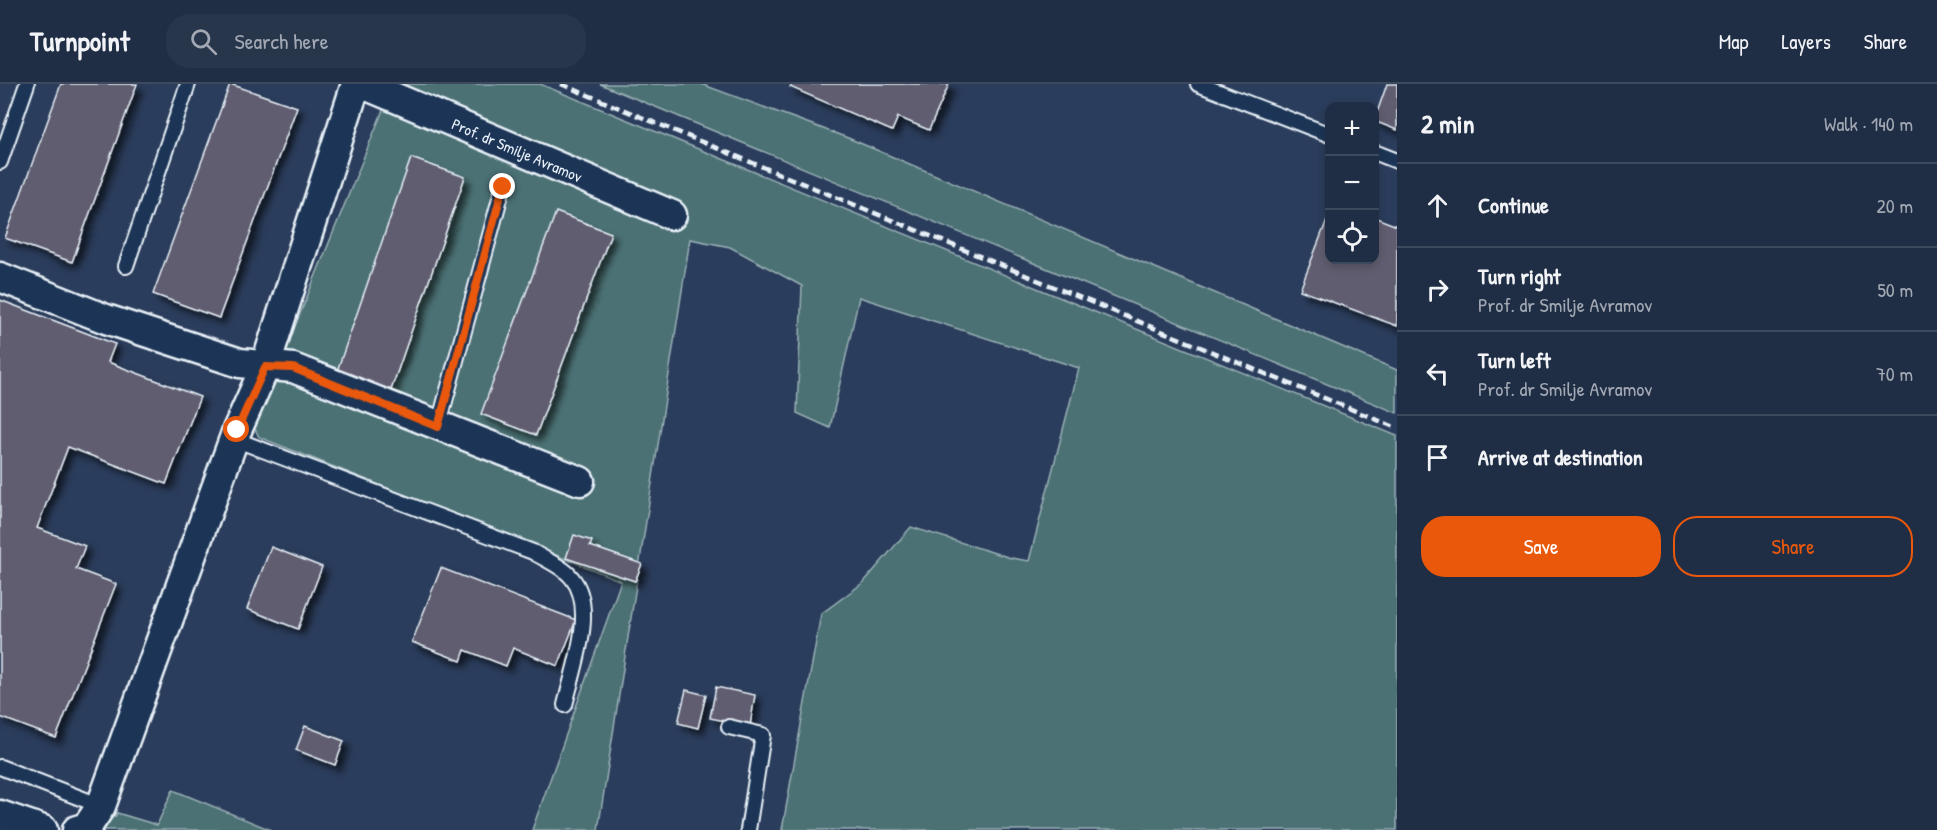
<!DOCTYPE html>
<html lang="en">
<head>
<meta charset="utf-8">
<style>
	:root { --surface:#202e45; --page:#28364c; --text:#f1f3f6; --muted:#a2a8b3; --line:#3d4a5e; --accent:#ea580c }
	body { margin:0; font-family:"Patrick Hand",sans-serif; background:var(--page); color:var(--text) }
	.controls { position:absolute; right:18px; top:18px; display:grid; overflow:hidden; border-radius:12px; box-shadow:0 3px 9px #0003 }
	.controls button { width:54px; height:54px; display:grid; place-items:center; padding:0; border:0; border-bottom:2px solid var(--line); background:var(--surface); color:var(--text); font:30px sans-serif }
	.stop { position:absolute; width:18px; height:18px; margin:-14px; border:4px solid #ea580c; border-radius:50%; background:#fff }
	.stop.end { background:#ea580c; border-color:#fff; box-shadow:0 2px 6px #0008 }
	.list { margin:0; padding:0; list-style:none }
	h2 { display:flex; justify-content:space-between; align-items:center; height:78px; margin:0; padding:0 24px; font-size:26px }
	h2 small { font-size:20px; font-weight:400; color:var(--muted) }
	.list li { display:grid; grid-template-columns:39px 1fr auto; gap:18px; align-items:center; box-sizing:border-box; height:84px; padding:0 24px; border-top:2px solid var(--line) }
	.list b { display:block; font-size:22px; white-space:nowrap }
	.list p { margin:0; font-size:20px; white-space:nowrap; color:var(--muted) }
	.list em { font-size:20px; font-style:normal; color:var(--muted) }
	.actions { display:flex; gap:12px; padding:18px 24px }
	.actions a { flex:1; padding:14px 0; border:2px solid var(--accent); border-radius:24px; text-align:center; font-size:21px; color:var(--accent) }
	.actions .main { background:var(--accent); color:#fff }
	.icon { flex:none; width:33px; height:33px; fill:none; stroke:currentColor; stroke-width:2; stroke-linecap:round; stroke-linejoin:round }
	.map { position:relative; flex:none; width:1397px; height:746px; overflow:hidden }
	header { display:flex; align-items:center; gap:36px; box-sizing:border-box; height:84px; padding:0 30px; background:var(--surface); border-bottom:2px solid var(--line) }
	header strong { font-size:28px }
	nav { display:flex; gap:33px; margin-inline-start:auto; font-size:21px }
	.search { width:420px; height:54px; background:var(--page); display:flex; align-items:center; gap:15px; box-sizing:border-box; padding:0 21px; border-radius:24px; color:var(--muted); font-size:22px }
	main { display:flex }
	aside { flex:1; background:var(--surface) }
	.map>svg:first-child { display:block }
	.green { fill:#4b7174; stroke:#9ab1b6; stroke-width:1.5 }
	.building { fill:#615d70; stroke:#e8f1f8; stroke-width:1.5; filter:url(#shadow) }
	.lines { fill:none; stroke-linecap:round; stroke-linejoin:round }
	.lane-casing { stroke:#e8f1f8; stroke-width:18 }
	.street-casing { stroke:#e8f1f8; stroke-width:33 }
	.lane { stroke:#1d3557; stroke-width:14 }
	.street { stroke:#1d3557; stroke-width:28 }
	.rail { stroke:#e8f1f8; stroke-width:4.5; stroke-dasharray:9 4.5; stroke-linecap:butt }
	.route { stroke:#ea580c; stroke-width:8 }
	.labels { text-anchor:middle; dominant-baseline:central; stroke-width:5; stroke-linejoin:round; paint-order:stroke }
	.street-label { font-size:16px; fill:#e8f1f8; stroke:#1d3557 }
</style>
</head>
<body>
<header>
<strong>Turnpoint</strong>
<div class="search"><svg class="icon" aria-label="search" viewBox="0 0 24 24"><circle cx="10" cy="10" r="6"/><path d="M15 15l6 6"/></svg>Search here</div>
<nav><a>Map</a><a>Layers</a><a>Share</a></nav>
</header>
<main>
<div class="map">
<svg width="1397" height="746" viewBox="0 0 1397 746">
	<defs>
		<filter id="shadow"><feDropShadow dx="5.5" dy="5.5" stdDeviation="3" flood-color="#0009"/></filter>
	</defs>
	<rect width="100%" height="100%" fill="#2b3d5c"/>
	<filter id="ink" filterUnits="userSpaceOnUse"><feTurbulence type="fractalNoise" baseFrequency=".0167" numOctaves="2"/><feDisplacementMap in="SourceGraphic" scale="12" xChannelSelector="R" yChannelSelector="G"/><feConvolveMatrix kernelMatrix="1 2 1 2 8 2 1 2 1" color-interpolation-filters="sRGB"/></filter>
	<g filter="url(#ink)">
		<g class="green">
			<polygon points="383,0 540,0 1397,352 1397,746 782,746 821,530 864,498 911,443 1011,474 1029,477 1079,284 859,213 830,344 797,329 802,202 730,163 690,155 598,746 532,746 621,497 259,353 254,343 392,4"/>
			<polygon points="600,0 701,0 848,54 1397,286 1397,329"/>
			<polygon points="173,706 271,746 96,746 103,728 115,733 117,729 157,741"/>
		</g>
		<g class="building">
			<polygon points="61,0 137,0 72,178 5,154"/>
			<polygon points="230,0 297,23 219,234 153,210"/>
			<polygon points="792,0 949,0 929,46 898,33 892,47 790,3"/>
			<polygon points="1387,0 1397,0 1397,46 1374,37"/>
			<polygon points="411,74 465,93 391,306 337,287"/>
			<polygon points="556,128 611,149 536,351 481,330"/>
			<polygon points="1330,128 1330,176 1374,176 1374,133 1397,142 1397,242 1300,206"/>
			<polygon points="0,216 115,260 108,278 200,313 166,400 68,363 37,444 85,462 76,485 116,500 56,654 0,633"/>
			<polygon points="574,451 592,457 590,462 642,480 635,497 566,474"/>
			<polygon points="271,463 322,483 298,545 247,525"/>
			<polygon points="441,484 576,536 558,582 513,564 506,582 465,566 461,577 412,558"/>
			<polygon points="716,603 755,611 750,642 710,634"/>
			<polygon points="686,606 706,611 698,644 678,639"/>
			<polygon points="305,642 344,657 335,681 296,666"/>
		</g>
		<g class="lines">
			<g class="lane-casing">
				<g id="lane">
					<polyline points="1198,0 1330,51"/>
					<polyline points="1374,68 1397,77"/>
					<polyline points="0,78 27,0"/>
					<polyline points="126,182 188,0"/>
					<polyline points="438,343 503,103"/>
					<path d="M234,355L533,468C544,475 564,483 572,494C597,524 573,586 565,621"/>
					<polyline points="729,643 763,651 748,746"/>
					<polyline points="0,683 101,722"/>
				</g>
			</g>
			<g class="street-casing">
				<g id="street">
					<polyline points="363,0 672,131"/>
					<polyline points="0,193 106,235 240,279 293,284 580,397"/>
					<polyline points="0,731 43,746"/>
					<polyline points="77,746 87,743 101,722 237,346 265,283 356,0"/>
				</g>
			</g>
			<use href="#lane" class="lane"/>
			<use href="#street" class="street"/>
			<polyline class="rail" points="561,0 1397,344"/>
		</g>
	</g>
	<g class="lines" filter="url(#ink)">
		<polyline class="route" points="237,346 265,283 293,284 438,343 503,103"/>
	</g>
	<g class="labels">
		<g class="street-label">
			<text transform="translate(517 66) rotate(23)">Prof. dr Smilje Avramov</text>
		</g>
	</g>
</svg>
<div class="controls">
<button>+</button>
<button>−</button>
<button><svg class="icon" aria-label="locate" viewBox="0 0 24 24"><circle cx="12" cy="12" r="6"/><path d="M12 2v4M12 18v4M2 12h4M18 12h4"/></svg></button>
</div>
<div class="stop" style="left:237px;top:346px"></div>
<div class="stop end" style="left:503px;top:103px"></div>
</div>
<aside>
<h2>2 min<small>Walk · 140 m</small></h2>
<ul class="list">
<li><svg class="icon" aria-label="ahead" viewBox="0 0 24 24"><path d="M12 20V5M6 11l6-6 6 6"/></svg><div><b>Continue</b></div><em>20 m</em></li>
<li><svg class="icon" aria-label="right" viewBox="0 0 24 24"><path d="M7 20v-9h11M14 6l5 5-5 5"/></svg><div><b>Turn right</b><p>Prof. dr Smilje Avramov</p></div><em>50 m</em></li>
<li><svg class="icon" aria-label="left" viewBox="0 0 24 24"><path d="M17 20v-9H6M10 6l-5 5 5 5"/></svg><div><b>Turn left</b><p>Prof. dr Smilje Avramov</p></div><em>70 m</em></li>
<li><svg class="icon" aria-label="arrive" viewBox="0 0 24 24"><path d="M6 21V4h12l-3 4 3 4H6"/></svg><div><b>Arrive at destination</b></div></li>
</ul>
<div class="actions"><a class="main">Save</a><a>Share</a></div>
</aside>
</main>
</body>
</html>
